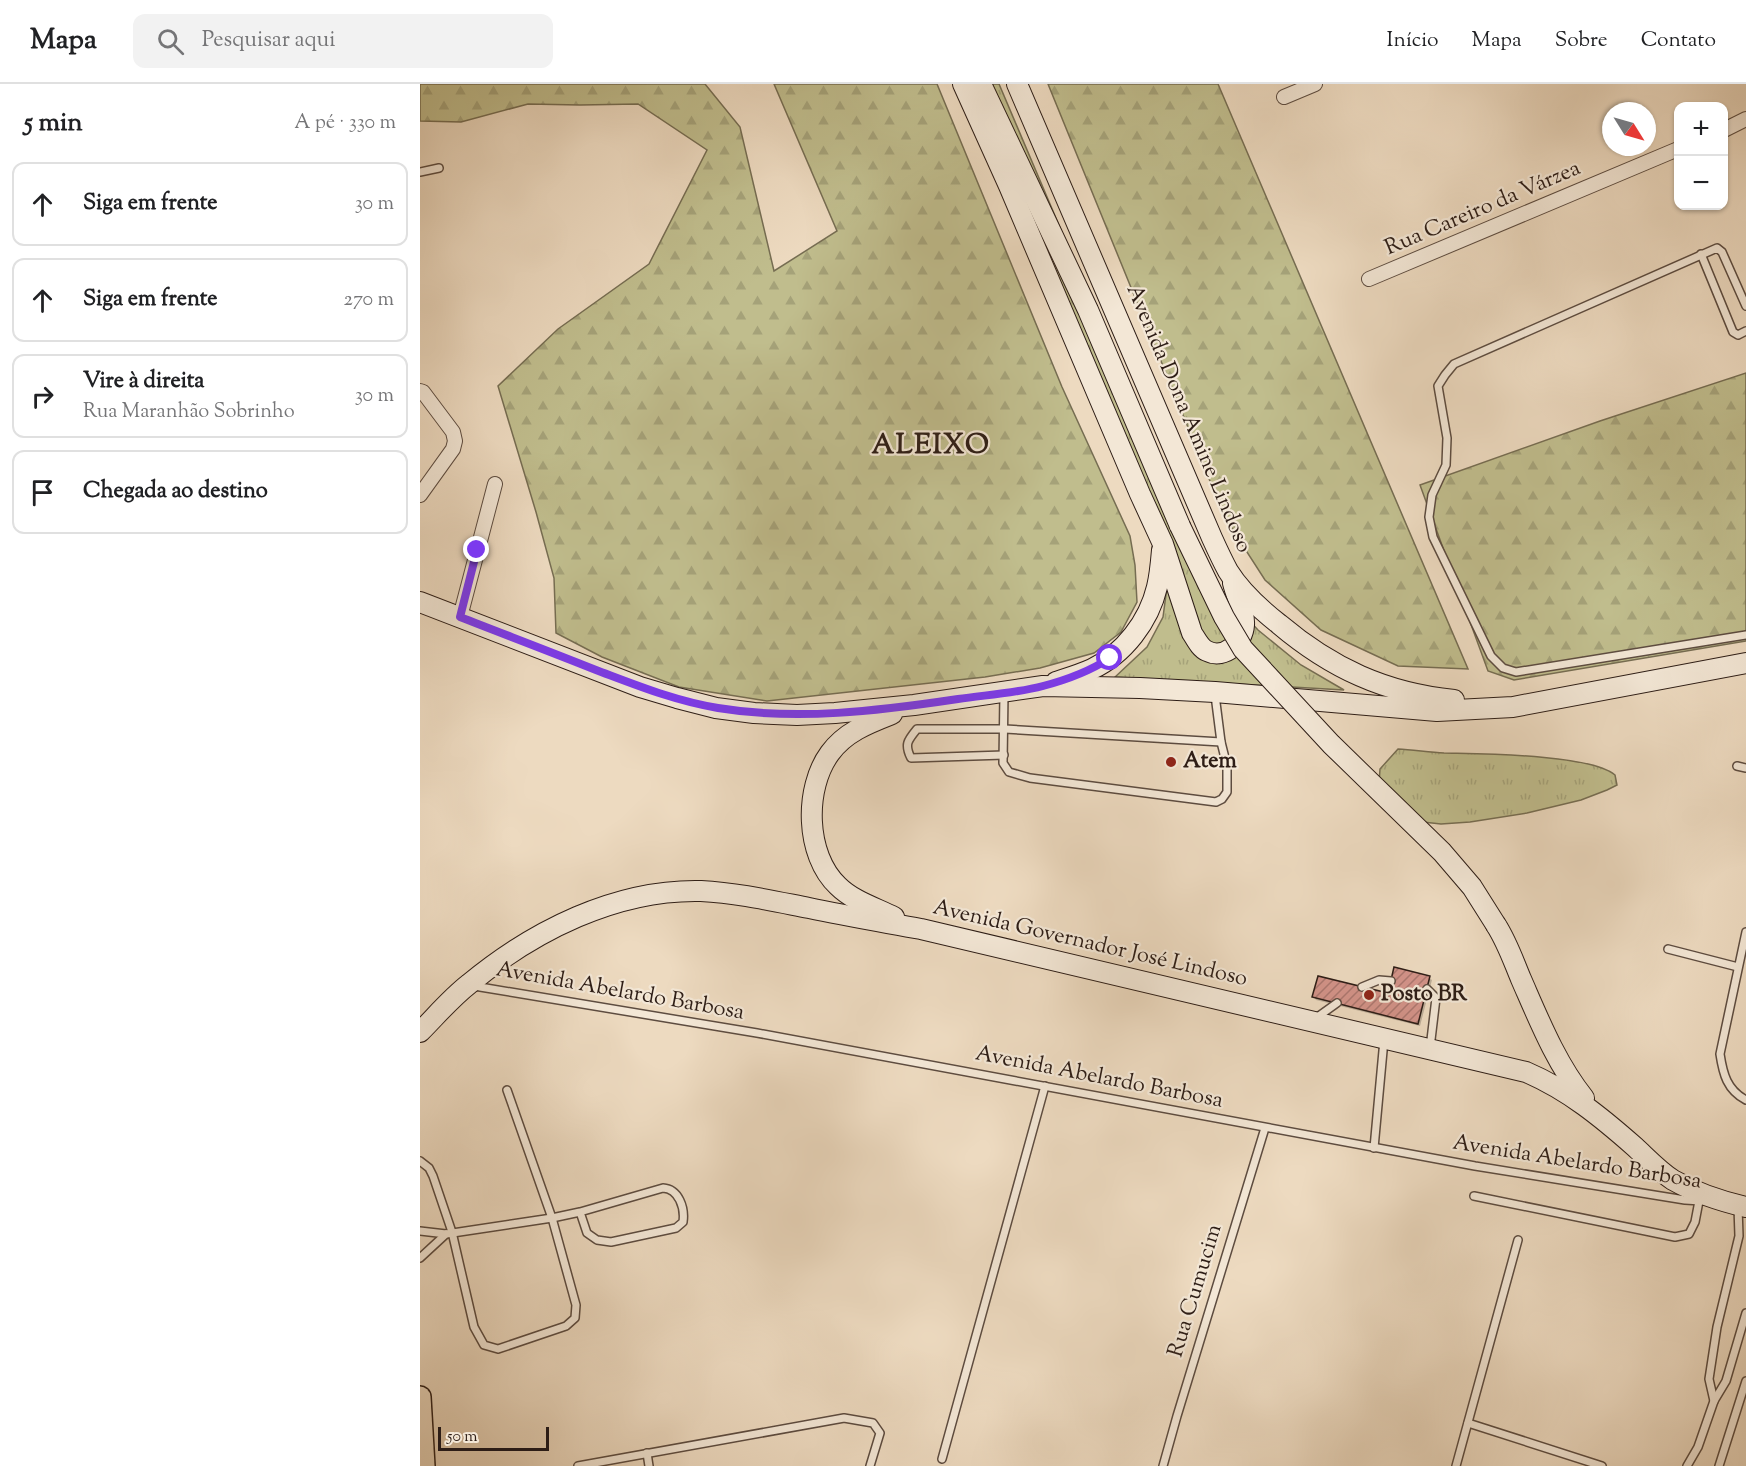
<!DOCTYPE html>
<html lang="pt">
<head>
<meta charset="utf-8">
<style>
	:root { --surface:#fff; --page:#f2f2f2; --text:#202124; --muted:#757577; --line:#e0e0e0 }
	body { margin:0; font-family:"Sorts Mill Goudy",serif; background:var(--page); color:var(--text) }
	.controls { position:absolute; right:18px; top:18px; display:grid; overflow:hidden; border-radius:12px; box-shadow:0 2px 4px #0004 }
	.controls button { width:54px; height:54px; display:grid; place-items:center; padding:0; border:0; border-bottom:2px solid var(--line); background:var(--surface); color:var(--text); font:30px sans-serif }
	.compass { position:absolute; left:1182px; top:18px; width:54px; height:54px; border-radius:50%; background:var(--surface); box-shadow:0 2px 4px #0004; rotate:127deg }
	.scale { position:absolute; left:18px; bottom:15px; width:111px; box-sizing:border-box; padding-left:6px; border:3px solid #2d1d16; border-top:0; font-size:16px; line-height:21px; white-space:nowrap; color:#2d1d16; -webkit-text-stroke:4px #f3e7d6; paint-order:stroke }
	.stop { position:absolute; width:18px; height:18px; margin:-14px; border:4px solid #7c3aed; border-radius:50%; background:#fff }
	.stop.end { background:#7c3aed; border-color:#fff; box-shadow:0 2px 6px #0008 }
	.list { margin:0; padding:0; list-style:none }
	h2 { display:flex; justify-content:space-between; align-items:center; height:78px; margin:0; padding:0 24px; font-size:26px }
	h2 small { font-size:20px; font-weight:400; color:var(--muted) }
	.list li { display:grid; grid-template-columns:39px 1fr auto; gap:18px; align-items:center; box-sizing:border-box; height:84px; margin:0 12px 12px; padding:0 12px; border:2px solid var(--line); border-radius:12px }
	.list b { display:block; font-size:22px; white-space:nowrap }
	.list p { margin:0; font-size:20px; white-space:nowrap; color:var(--muted) }
	.list em { font-size:20px; font-style:normal; color:var(--muted) }
	.icon { flex:none; width:33px; height:33px; fill:none; stroke:currentColor; stroke-width:2; stroke-linecap:round; stroke-linejoin:round }
	.map { position:relative; flex:none; width:1326px; height:1382px; overflow:hidden }
	header { display:flex; align-items:center; gap:36px; box-sizing:border-box; height:84px; padding:0 30px; background:var(--surface); border-bottom:2px solid var(--line) }
	header strong { font-size:28px }
	nav { display:flex; gap:33px; margin-inline-start:auto; font-size:21px }
	.search { width:420px; height:54px; background:var(--page); display:flex; align-items:center; gap:15px; box-sizing:border-box; padding:0 21px; border-radius:12px; color:var(--muted); font-size:22px }
	main { display:flex }
	aside { flex:1; background:var(--surface) }
	.map>svg:first-child { display:block }
	.grass { fill:url(#grass-tufts); stroke:#766d52; stroke-width:1.5 }
	.forest { fill:url(#forest-firs); stroke:#766d52; stroke-width:1.5 }
	.shadow { fill:#0003 }
	.building { fill:url(#building-hatch); stroke:#2d1d16; stroke-width:1.5 }
	.lines { fill:none; stroke-linecap:round; stroke-linejoin:round }
	.lane-casing { stroke:#5d4c40; stroke-width:10 }
	.street-casing { stroke:#5d4c40; stroke-width:16 }
	.secondary-casing { stroke:#2d1d16; stroke-width:22 }
	.primary-casing { stroke:#2d1d16; stroke-width:24 }
	.lane { stroke:#f3e7d6; stroke-width:7 }
	.street { stroke:#f3e7d6; stroke-width:14 }
	.secondary { stroke:#f3e7d6; stroke-width:20 }
	.primary { stroke:#eddac0; stroke-width:21 }
	.secondary-bridge-casing { stroke:#2d1d16; stroke-width:22; stroke-linecap:butt }
	.secondary-bridge { stroke:#f3e7d6; stroke-width:20 }
	.route { stroke:#7c3aed; stroke-width:8 }
	.poi-dot { fill:#8f2418; stroke:#f3e7d6; stroke-width:2 }
	.labels { text-anchor:middle; dominant-baseline:central; stroke-width:4.5; stroke-linejoin:round; paint-order:stroke }
	.street-label { font-size:22px; fill:#2d1d16; stroke:#f3e7d6 }
	.poi-label { font-size:22px; font-weight:bold; fill:#2d1d16; stroke:#f3e7d6; text-anchor:start }
	.district-label { font-size:28px; font-weight:bold; letter-spacing:1.5px; fill:#2d1d16; stroke:#f3e7d6 }
</style>
</head>
<body>
<header>
<strong>Mapa</strong>
<div class="search"><svg class="icon" aria-label="search" viewBox="0 0 24 24"><circle cx="10" cy="10" r="6"/><path d="M15 15l6 6"/></svg>Pesquisar aqui</div>
<nav><a>Início</a><a>Mapa</a><a>Sobre</a><a>Contato</a></nav>
</header>
<main>
<aside>
<h2>5 min<small>A pé · 330 m</small></h2>
<ul class="list">
<li><svg class="icon" aria-label="ahead" viewBox="0 0 24 24"><path d="M12 20V5M6 11l6-6 6 6"/></svg><div><b>Siga em frente</b></div><em>30 m</em></li>
<li><svg class="icon" aria-label="ahead" viewBox="0 0 24 24"><path d="M12 20V5M6 11l6-6 6 6"/></svg><div><b>Siga em frente</b></div><em>270 m</em></li>
<li><svg class="icon" aria-label="right" viewBox="0 0 24 24"><path d="M7 20v-9h11M14 6l5 5-5 5"/></svg><div><b>Vire à direita</b><p>Rua Maranhão Sobrinho</p></div><em>30 m</em></li>
<li><svg class="icon" aria-label="arrive" viewBox="0 0 24 24"><path d="M6 21V4h12l-3 4 3 4H6"/></svg><div><b>Chegada ao destino</b></div></li>
</ul>
</aside>
<div class="map">
<svg width="1326" height="1382" viewBox="0 0 1326 1382">
	<defs>
		<pattern id="grass-tufts" width="24" height="20" patternUnits="userSpaceOnUse" patternTransform="scale(1.5)"><rect width="24" height="20" fill="#c0bd8d"/><path d="M3 7l-1-3M5 7V3M7 7l1-3M15 17l-1-3M17 17v-4M19 17l1-3" fill="none" stroke="#a5a279"/></pattern>
		<pattern id="forest-firs" width="22" height="20" patternUnits="userSpaceOnUse" patternTransform="scale(1.5)"><rect width="22" height="20" fill="#c0bd8d"/><path d="M5 1l3.5 6h-7zM16 11l3.5 6h-7z" fill="#a5a279"/></pattern>
		<pattern id="building-hatch" width="6" height="6" patternUnits="userSpaceOnUse" patternTransform="scale(1.5)"><rect width="6" height="6" fill="#d39389"/><path d="M-1 1l2-2M0 6l6-6M5 7l2-2" fill="none" stroke="#ac776f"/></pattern>
	</defs>
	<rect width="100%" height="100%" fill="#eddac0"/>
	<filter id="stains"><feTurbulence type="fractalNoise" baseFrequency=".00333" numOctaves="4"/><feColorMatrix values="0 0 0 0 .2 0 0 0 0 .09 0 0 0 0 .02 0 0 0 .5 -.17"/></filter>
	<radialGradient id="worn" r=".72"><stop offset=".6" stop-color="#630" stop-opacity="0"/><stop offset="1" stop-color="#630" stop-opacity=".3"/></radialGradient>
	<g class="grass">
		<polygon points="548,0 579,0 774,459 801,506 838,546 881,581 924,606 695,593 727,563 743,533 749,488"/>
		<path d="M978,665C993,666 1009,668 1024,669C1060,670 1170,670 1195,691L1197,701L1187,706L1161,716L1107,729L1050,738L1021,740L994,737L958,714L960,685Z"/>
	</g>
	<g class="forest">
		<polygon points="0,0 285,0 320,43 354,187 417,147 354,0 517,0 642,303 710,452 715,481 717,518 701,548 674,569 620,584 565,593 347,617 259,603 182,573 136,549 134,494 116,428 78,302 138,245 229,180 287,66 218,20 160,21 108,20 41,38 0,37"/>
		<polygon points="628,0 798,0 1048,585 978,582 901,546 845,496 805,434"/>
		<polygon points="1326,289 1326,557 1094,596 1068,587 1000,401 1180,337"/>
	</g>
	<polygon class="shadow" points="1009,894 1012,896 1000,942 896,916 894,913 969,911"/>
	<polygon class="building" points="974,883 1010,892 998,940 892,913 898,892 968,909"/>
	<g class="lines">
		<g class="lane-casing">
			<g id="lane">
				<polyline points="0,88 19,84"/>
				<polyline points="1281,170 1313,248 1318,251 1326,247"/>
				<polyline points="1326,222 1302,168 1297,164 1034,280 1025,291 1018,302 1027,354 1026,381 1012,411 1009,433 1013,453 1071,572 1083,584 1096,588 1326,551"/>
				<polyline points="584,609 583,679 589,688 610,694 796,718 802,715 807,708 807,682 801,658 795,611"/>
				<path d="M584,671L491,674C484,660 488,656 497,645H585L801,658"/>
				<polyline points="1317,682 1326,684"/>
				<path d="M1326,848L1300,970C1303,990 1307,1006 1326,1016"/>
				<polyline points="1248,865 1318,883"/>
				<polyline points="54,902 337,949 1055,1082 1265,1116 1281,1117"/>
				<polyline points="942,903 959,896 971,897"/>
				<polyline points="1007,905 1016,914 1010,964"/>
				<polyline points="896,934 917,919"/>
				<polyline points="954,1064 964,956"/>
				<polyline points="0,1077 9,1084 13,1092 32,1148 54,1243 64,1261 78,1265 146,1242 155,1234 156,1221 132,1134 87,1006"/>
				<polyline points="1054,1112 1255,1153 1269,1150 1275,1138 1279,1117"/>
				<path d="M0,1147L26,1150L132,1134L160,1128L243,1104C259,1105 265,1124 263,1138L256,1144L191,1158L177,1156L167,1149L160,1128"/>
				<polyline points="0,1174 26,1150"/>
				<polyline points="1294,1317 1289,1295 1297,1243 1319,1152 1318,1123"/>
				<polyline points="1048,1339 1182,1382"/>
				<polyline points="227,1369 229,1382"/>
				<polyline points="522,1375 625,1002"/>
				<polyline points="158,1382 424,1334 453,1339 460,1349 450,1382"/>
				<polyline points="743,1382 757,1332 845,1044"/>
				<polyline points="1036,1382 1098,1156"/>
				<polyline points="1267,1382 1278,1363 1294,1317 1306,1297 1326,1229"/>
				<polyline points="1299,1382 1326,1297"/>
			</g>
		</g>
		<g class="street-casing">
			<g id="street">
				<polyline points="864,13 895,0"/>
				<polyline points="1304,46 1326,35"/>
				<polyline points="949,195 1258,65"/>
				<polyline points="0,307 3,308 33,348 35,357 33,365 0,411"/>
				<polyline points="40,533 75,400"/>
			</g>
		</g>
		<g class="secondary-casing">
			<g id="secondary">
				<path d="M543,0L589,102L720,410L743,460L772,549C776,555 780,564 787,567C805,576 823,558 824,541C825,528 816,512 813,499"/>
				<polyline points="561,0 668,226 760,442"/>
				<path d="M597,0L792,454C797,465 802,476 808,487C821,508 840,525 859,540C911,584 965,609 1034,616"/>
				<polyline points="0,518 220,603 257,614 296,624 334,629 377,631 415,629 494,621 623,602 720,604 795,608 1017,627 1093,623 1326,579"/>
				<path d="M636,598C648,594 661,590 672,585C704,570 729,537 737,503C740,491 741,478 742,466"/>
				<path d="M472,630C449,639 425,648 410,669C384,704 385,771 418,802C433,817 456,824 474,833"/>
				<path d="M1076,841C1087,858 1093,876 1101,895C1119,936 1136,979 1164,1014"/>
				<path d="M0,948C16,932 31,914 49,900C113,847 196,805 281,807C318,809 353,817 389,824C426,832 463,838 501,845L1106,988C1148,1006 1181,1033 1215,1063C1227,1074 1239,1087 1253,1096C1276,1109 1300,1117 1326,1123"/>
			</g>
		</g>
		<g class="primary-casing">
			<polyline id="primary" points="0,1313 4,1382"/>
		</g>
		<use href="#lane" class="lane"/>
		<use href="#street" class="street"/>
		<use href="#secondary" class="secondary"/>
		<use href="#primary" class="primary"/>
		<g class="secondary-bridge-casing">
			<polyline id="secondary-bridge" points="760,442 804,533 823,565 911,660 1022,768 1052,803 1076,841"/>
		</g>
		<use href="#secondary-bridge" class="secondary-bridge"/>
	</g>
	<g class="lines">
		<path class="route" d="M57,466L40,533C86,551 131,568 176,586C216,601 255,617 298,624C377,637 458,627 538,615C565,611 597,609 623,602C646,596 670,587 690,574"/>
	</g>
	<g class="poi-dot">
		<circle cx="751" cy="678" r="6"/>
		<circle cx="949" cy="911" r="6"/>
	</g>
	<g class="labels">
		<g class="street-label">
			<text transform="translate(1063 125) rotate(-23)">Rua Careiro da Várzea</text>
			<text transform="translate(768 335) rotate(67)">Avenida Dona Amine Lindoso</text>
			<text transform="translate(670 860) rotate(13)">Avenida Governador José Lindoso</text>
			<text transform="translate(200 908) rotate(10)">Avenida Abelardo Barbosa</text>
			<text transform="translate(679 994) rotate(11)">Avenida Abelardo Barbosa</text>
			<text transform="translate(1157 1079) rotate(9)">Avenida Abelardo Barbosa</text>
			<text transform="translate(776 1207) rotate(-73)">Rua Cumucim</text>
		</g>
		<g class="poi-label">
			<text x="763" y="678">Atem</text>
			<text x="961" y="911">Posto BR</text>
		</g>
		<g class="district-label">
			<text x="511" y="362">ALEIXO</text>
		</g>
	</g>
	<rect width="100%" height="100%" filter="url(#stains)"/>
	<rect width="100%" height="100%" fill="url(#worn)"/>
</svg>
<div class="controls">
<button>+</button>
<button>−</button>
</div>
<svg class="compass" viewBox="-18 -18 36 36"><path d="M0-13l5 13h-10z" fill="#e53935"/><path d="M0 13l5-13h-10z" fill="#757577"/></svg>
<div class="scale">50 m</div>
<div class="stop" style="left:690px;top:574px"></div>
<div class="stop end" style="left:57px;top:466px"></div>
</div>
</main>
</body>
</html>
